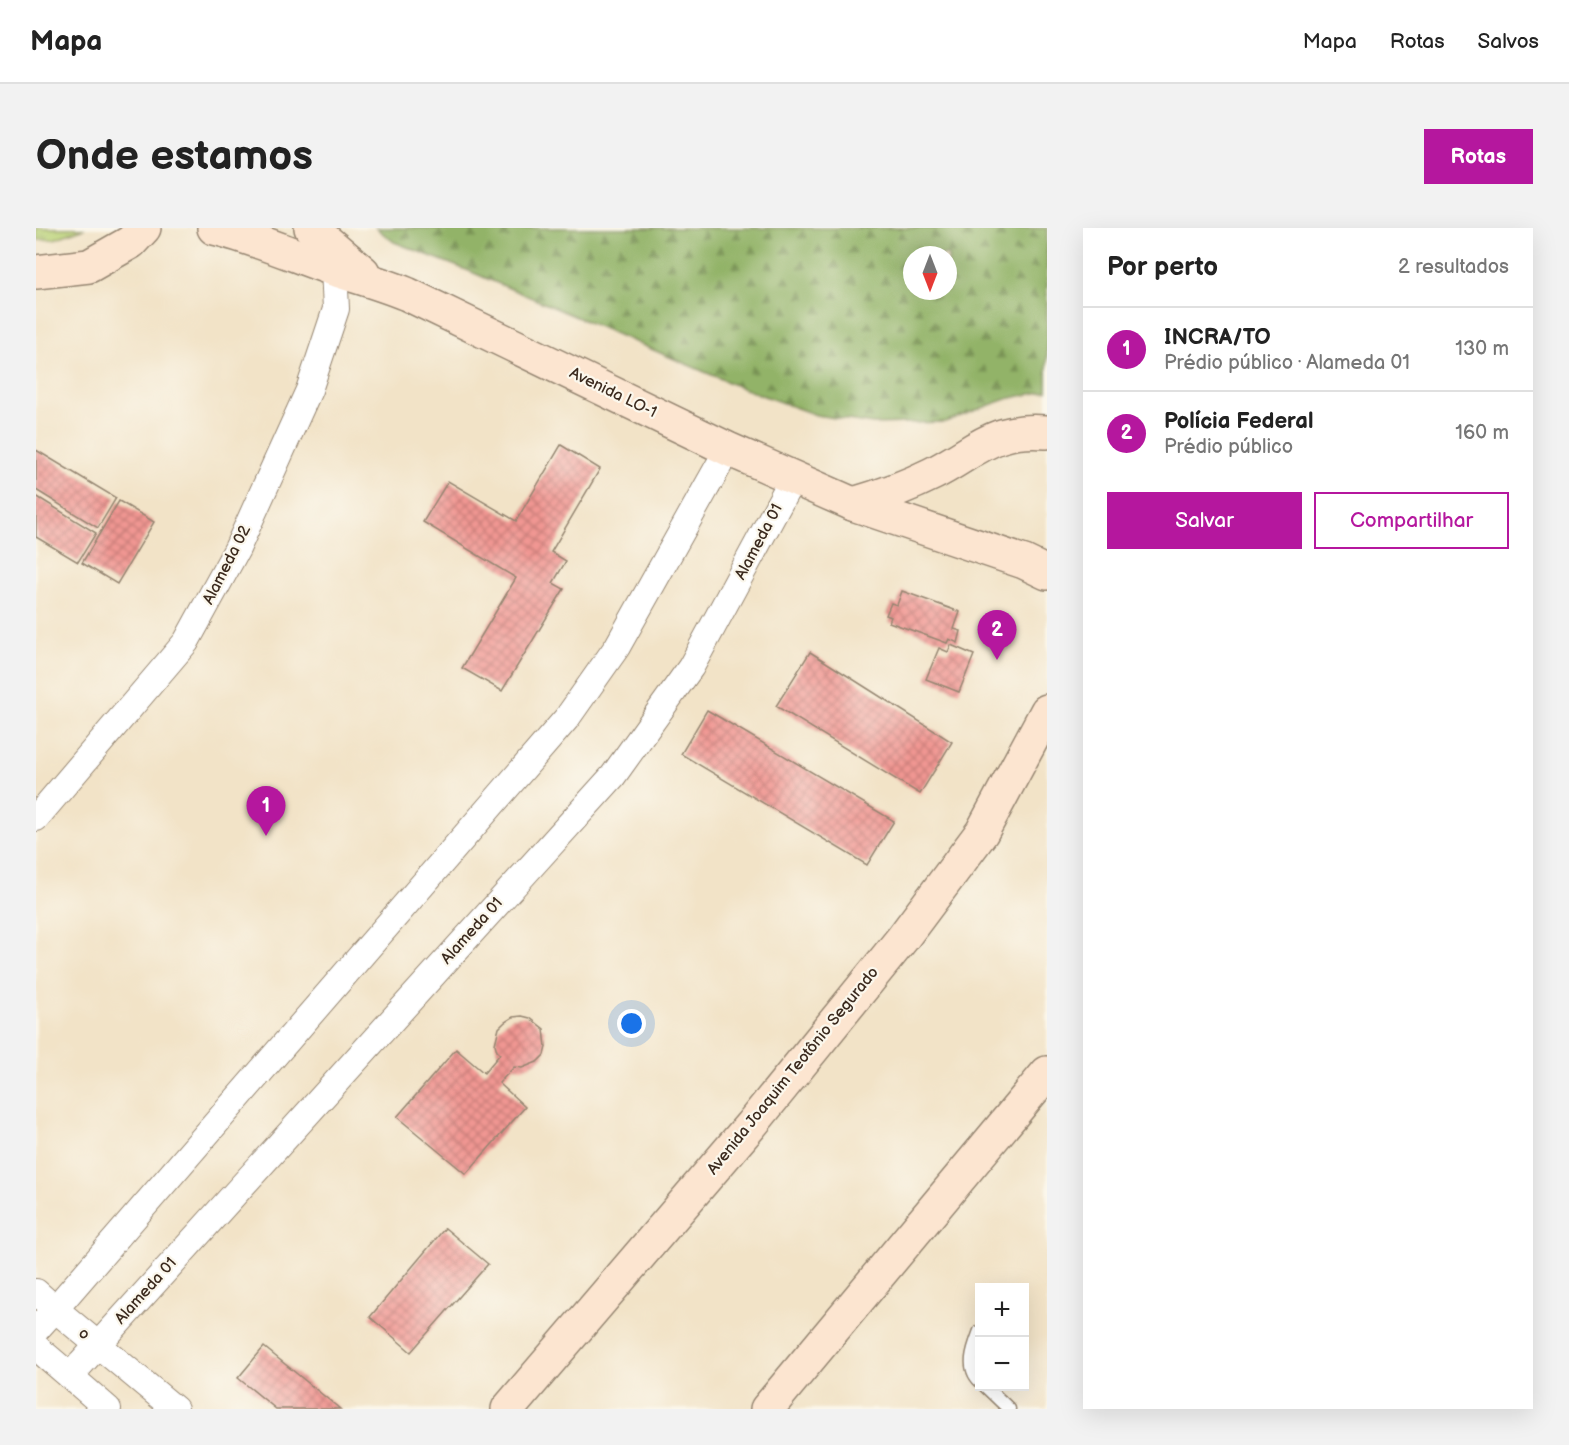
<!DOCTYPE html>
<html lang="pt">
<head>
<meta charset="utf-8">
<style>
	:root { --surface:#fff; --page:#f2f2f2; --text:#222; --muted:#767676; --line:#e0e0e0; --accent:#b5179e }
	body { margin:0; font-family:"Balsamiq Sans",sans-serif; background:var(--page); color:var(--text) }
	.controls { position:absolute; right:18px; bottom:18px; display:grid; overflow:hidden; border-radius:0px; box-shadow:0 6px 24px #0002 }
	.controls button { width:54px; height:54px; display:grid; place-items:center; padding:0; border:0; border-bottom:2px solid var(--line); background:var(--surface); color:var(--text); font:30px sans-serif }
	.compass { position:absolute; left:867px; top:18px; width:54px; height:54px; border-radius:50%; background:var(--surface); box-shadow:0 6px 24px #0002; rotate:180deg }
	.you { position:absolute; left:596px; top:796px; width:21px; height:21px; margin:-15px; border:4px solid #fff; border-radius:50%; background:#1a73e8; box-shadow:0 0 0 9px #1a73e833 }
	.badge { display:grid; place-items:center; width:39px; height:39px; border-radius:50%; background:var(--accent); color:#fff; font-size:20px; font-weight:700 }
	.pin { position:absolute; translate:-50% -50px; filter:drop-shadow(0 2px 3px #0008) }
	.pin::after { content:''; position:absolute; top:32px; width:21px; height:18px; background:inherit; clip-path:polygon(0 0,100% 0,50% 100%) }
	.list { margin:0; padding:0; list-style:none }
	h2 { display:flex; justify-content:space-between; align-items:center; height:78px; margin:0; padding:0 24px; font-size:26px }
	h2 small { font-size:20px; font-weight:400; color:var(--muted) }
	.list li { display:grid; grid-template-columns:39px 1fr auto; gap:18px; align-items:center; box-sizing:border-box; height:84px; padding:0 24px; border-top:2px solid var(--line) }
	.list b { display:block; font-size:22px; white-space:nowrap }
	.list p { margin:0; font-size:20px; white-space:nowrap; color:var(--muted) }
	.list em { font-size:20px; font-style:normal; color:var(--muted) }
	.actions { display:flex; gap:12px; padding:18px 24px }
	.actions a { flex:1; padding:14px 0; border:2px solid var(--accent); border-radius:0px; text-align:center; font-size:21px; color:var(--accent) }
	.actions .main { background:var(--accent); color:#fff }
	.map { position:relative; flex:none; width:1011px; height:1181px; overflow:hidden; border-radius:0px }
	header { display:flex; align-items:center; gap:36px; box-sizing:border-box; height:84px; padding:0 30px; background:var(--surface); border-bottom:2px solid var(--line) }
	header strong { font-size:28px }
	nav { display:flex; gap:33px; margin-inline-start:auto; font-size:21px }
	.intro { display:flex; align-items:center; justify-content:space-between; box-sizing:border-box; height:144px; padding:0 36px }
	h1 { margin:0; font-size:42px }
	.button { padding:15px 27px; border-radius:0px; background:var(--accent); color:#fff; font-size:21px; font-weight:700 }
	main { display:flex; gap:36px; padding:0 36px }
	aside { flex:1; background:var(--surface); border-radius:0px; box-shadow:0 6px 24px #0002 }
	.map>svg:first-child { display:block }
	.grass { fill:url(#grass-tufts); stroke:#7a7e4a; stroke-width:1.5 }
	.forest { fill:url(#forest-firs); stroke:#666e42; stroke-width:1.5; fill-rule:evenodd }
	.building { fill:url(#building-cross-hatch) }
	.lines { fill:none; stroke-linecap:round; stroke-linejoin:round }
	.lane-casing { stroke:#968672; stroke-width:15 }
	.street-casing { stroke:#968672; stroke-width:28 }
	.secondary-casing { stroke:#968672; stroke-width:36 }
	.lane { stroke:#fff; stroke-width:12 }
	.street { stroke:#fff; stroke-width:26 }
	.secondary { stroke:#fce5d0; stroke-width:33 }
	.labels { text-anchor:middle; dominant-baseline:central; stroke-width:4.5; stroke-linejoin:round; paint-order:stroke }
	.street-label { font-size:16px; fill:#3b2a1e; stroke:#fbf7ec }
</style>
</head>
<body>
<header>
<strong>Mapa</strong>
<nav><a>Mapa</a><a>Rotas</a><a>Salvos</a></nav>
</header>
<div class="intro"><h1>Onde estamos</h1><a class="button">Rotas</a></div>
<main>
<div class="map">
<svg width="1011" height="1181" viewBox="0 0 1011 1181">
	<defs>
		<pattern id="grass-tufts" width="24" height="20" patternUnits="userSpaceOnUse" patternTransform="scale(1.5)"><rect width="24" height="20" fill="#b9d176"/><path d="M3 7l-1-3M5 7V3M7 7l1-3M15 17l-1-3M17 17v-4M19 17l1-3" fill="none" stroke="#a0b466"/></pattern>
		<pattern id="forest-firs" width="22" height="20" patternUnits="userSpaceOnUse" patternTransform="scale(1.5)"><rect width="22" height="20" fill="#92b367"/><path d="M5 1l3.5 6h-7zM16 11l3.5 6h-7z" fill="#789254"/></pattern>
		<pattern id="building-cross-hatch" width="8" height="8" patternUnits="userSpaceOnUse" patternTransform="scale(1.5)"><rect width="8" height="8" fill="#f19793"/><path d="M0 0l8 8M0 8l8-8" fill="none" stroke="#c47b77"/></pattern>
	</defs>
	<rect width="100%" height="100%" fill="#fbf7ec"/>
	<filter id="ink" filterUnits="userSpaceOnUse"><feTurbulence type="fractalNoise" baseFrequency=".0167" numOctaves="2"/><feDisplacementMap in="SourceGraphic" scale="12" xChannelSelector="R" yChannelSelector="G"/><feConvolveMatrix kernelMatrix="1 2 1 2 8 2 1 2 1" color-interpolation-filters="sRGB"/></filter>
	<filter id="wash" filterUnits="userSpaceOnUse"><feTurbulence type="fractalNoise" baseFrequency=".008" numOctaves="4" result="noise"/><feDisplacementMap in="SourceGraphic" scale="24" xChannelSelector="R" yChannelSelector="G"/><feGaussianBlur stdDeviation="1.35" result="paint"/><feColorMatrix in="noise" values="0 0 0 0 0 0 0 0 0 0 0 0 0 0 0 0 0 1.4 0 .05"/><feComposite in="paint" operator="in"/></filter>
	<g filter="url(#wash)">
		<rect width="100%" height="100%" fill="#f2e3c7"/>
		<polygon class="grass" points="0,0 49,0 18,11 0,12"/>
		<path class="forest" d="M340,0H1011V163L970,171L909,194L837,196L780,187L706,160L433,43L358,14ZM876,27H912V63H876Z"/>
		<g id="blocks">
			<g class="building">
				<polygon points="525,217 564,241 515,324 530,333 517,355 528,361 466,463 426,440 480,350 387,294 412,253 480,293"/>
				<polygon points="0,222 80,270 62,300 0,262"/>
				<polygon points="0,268 60,305 42,334 0,309"/>
				<polygon points="83,273 118,294 81,356 46,335"/>
				<polygon points="866,363 924,384 918,401 925,403 922,415 913,411 911,415 853,394 855,389 850,387 855,375 861,377"/>
				<polygon points="915,417 938,427 923,464 890,451 903,420 912,424"/>
				<polygon points="774,424 916,514 884,566 740,478"/>
				<polygon points="671,482 858,593 831,637 645,526"/>
				<polygon points="486,788 494,790 508,801 510,819 508,827 501,834 486,840 478,839 463,855 489,879 430,946 361,889 420,821 448,845 464,826 461,823 459,816 463,800 469,794 477,789"/>
				<polygon points="409,1000 452,1036 375,1124 334,1089"/>
				<polygon points="228,1119 304,1181 240,1181 202,1150"/>
			</g>
		</g>
	</g>
	<g filter="url(#ink)">
		<use href="#blocks" fill-opacity="0" stroke="#968672" stroke-width="1.5"/>
		<g class="lines">
			<g class="lane-casing">
				<g id="lane">
					<path d="M944,1103C938,1119 929,1139 944,1153"/>
					<polyline points="949,1158 973,1181"/>
				</g>
			</g>
			<g class="street-casing">
				<g id="street">
					<polyline points="0,590 150,414 201,321 273,162 300,81 298,41"/>
					<polyline points="0,1064 19,1081 531,490 581,419 692,221"/>
					<polyline points="0,1102 19,1081 139,1181"/>
					<polyline points="0,1119 34,1148 577,548 655,439 757,250"/>
					<polyline points="34,1148 72,1181"/>
				</g>
			</g>
			<g class="secondary-casing">
				<g id="secondary">
					<path d="M178,0C219,10 257,27 297,41C322,49 347,56 371,66L692,221L817,276L988,334L1011,345"/>
					<polyline points="275,0 327,44"/>
					<polyline points="0,44 53,38 95,14 108,0"/>
					<path d="M817,276C845,268 870,259 896,246C940,224 956,199 1011,204"/>
					<polyline points="472,1181 715,897 866,711 946,604 1011,483"/>
					<polyline points="731,1181 1011,845"/>
				</g>
			</g>
			<use href="#lane" class="lane"/>
			<use href="#street" class="street"/>
			<use href="#secondary" class="secondary"/>
		</g>
	</g>
	<g class="labels">
		<g class="street-label">
			<text transform="translate(577 165) rotate(26)">Avenida LO-1</text>
			<text transform="translate(723 314) rotate(-62)">Alameda 01</text>
			<text transform="translate(191 337) rotate(-63)">Alameda 02</text>
			<text transform="translate(436 703) rotate(-48)">Alameda 01</text>
			<text transform="translate(757 843) rotate(-51)">Avenida Joaquim Teotônio Segurado</text>
			<text transform="translate(110 1063) rotate(-48)">Alameda 01</text>
			<text transform="translate(48 1106) rotate(41)">o</text>
		</g>
	</g>
</svg>
<div class="controls">
<button>+</button>
<button>−</button>
</div>
<svg class="compass" viewBox="-18 -18 36 36"><path d="M0-13l5 13h-10z" fill="#e53935"/><path d="M0 13l5-13h-10z" fill="#767676"/></svg>
<div class="you"></div>
<div class="pin badge" style="left:230px;top:608px">1</div>
<div class="pin badge" style="left:961px;top:432px">2</div>
</div>
<aside>
<h2>Por perto<small>2 resultados</small></h2>
<ul class="list">
<li><span class="badge">1</span><div><b>INCRA/TO</b><p>Prédio público · Alameda 01</p></div><em>130 m</em></li>
<li><span class="badge">2</span><div><b>Polícia Federal</b><p>Prédio público</p></div><em>160 m</em></li>
</ul>
<div class="actions"><a class="main">Salvar</a><a>Compartilhar</a></div>
</aside>
</main>
</body>
</html>
